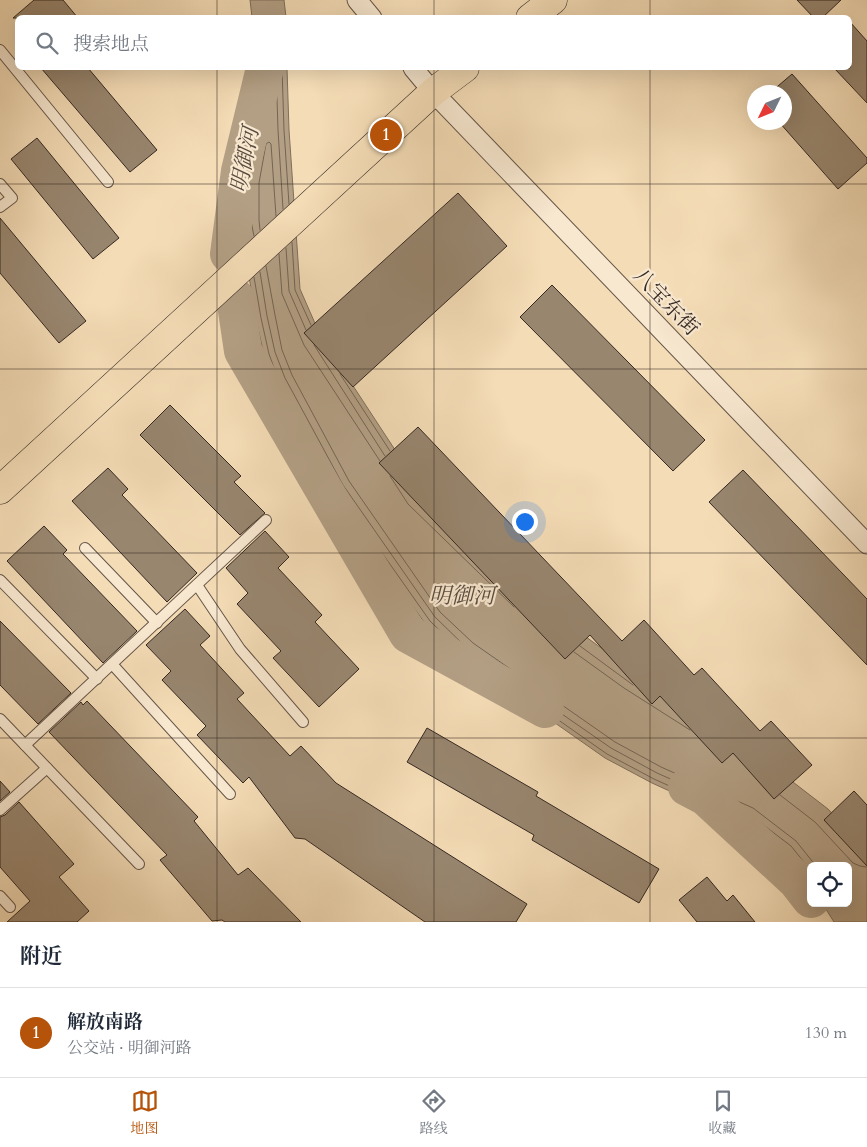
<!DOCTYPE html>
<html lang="zh">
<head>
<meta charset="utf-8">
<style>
	:root { --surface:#fff; --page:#f6f6f7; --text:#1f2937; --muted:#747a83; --line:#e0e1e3; --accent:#b45309 }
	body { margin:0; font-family:Cardo,"Noto Serif SC",serif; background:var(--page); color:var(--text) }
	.controls { position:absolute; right:15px; bottom:15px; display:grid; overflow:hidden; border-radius:8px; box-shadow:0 5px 20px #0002 }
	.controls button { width:45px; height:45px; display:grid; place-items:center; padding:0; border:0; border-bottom:1px solid var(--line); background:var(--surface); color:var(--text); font:25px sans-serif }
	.compass { position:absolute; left:747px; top:85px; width:45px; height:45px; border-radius:50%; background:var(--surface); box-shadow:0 5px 20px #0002; rotate:227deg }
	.you { position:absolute; left:524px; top:521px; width:18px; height:18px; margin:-12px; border:4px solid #fff; border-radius:50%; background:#1a73e8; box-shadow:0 0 0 8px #1a73e833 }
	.badge { display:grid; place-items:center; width:32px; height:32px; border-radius:50%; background:var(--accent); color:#fff; font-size:16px; font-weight:700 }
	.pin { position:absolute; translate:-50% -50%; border:2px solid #fff; box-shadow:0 1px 5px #0006 }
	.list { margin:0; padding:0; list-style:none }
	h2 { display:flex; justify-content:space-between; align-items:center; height:65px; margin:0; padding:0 20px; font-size:21px }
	h2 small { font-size:16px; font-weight:400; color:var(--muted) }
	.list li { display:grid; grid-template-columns:32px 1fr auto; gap:15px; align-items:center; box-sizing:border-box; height:90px; padding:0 20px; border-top:1px solid var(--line) }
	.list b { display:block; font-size:19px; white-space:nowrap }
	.list p { margin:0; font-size:16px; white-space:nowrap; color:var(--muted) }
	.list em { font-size:16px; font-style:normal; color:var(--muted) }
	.icon { flex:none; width:28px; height:28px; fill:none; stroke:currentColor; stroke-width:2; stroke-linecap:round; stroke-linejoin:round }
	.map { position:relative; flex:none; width:867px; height:922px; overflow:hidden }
	.search { position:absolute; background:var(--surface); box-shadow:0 5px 20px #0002; left:15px; right:15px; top:15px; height:55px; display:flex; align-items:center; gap:12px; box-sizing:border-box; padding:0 18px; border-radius:8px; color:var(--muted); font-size:19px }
	.sheet { height:155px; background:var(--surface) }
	nav { display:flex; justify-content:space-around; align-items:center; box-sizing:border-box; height:70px; border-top:1px solid var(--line); background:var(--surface); font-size:14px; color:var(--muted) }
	nav a { display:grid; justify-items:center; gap:2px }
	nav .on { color:var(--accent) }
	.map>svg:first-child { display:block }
	.water { fill:#b39f84; stroke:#806f5d }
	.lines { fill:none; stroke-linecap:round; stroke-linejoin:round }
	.shore { stroke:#746454; stroke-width:1 }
	.river { stroke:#b39f84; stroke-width:38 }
	.building { fill:#98866f; stroke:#342823 }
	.service-casing { stroke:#645548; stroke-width:12 }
	.minor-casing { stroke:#645548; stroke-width:21 }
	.primary-casing { stroke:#342823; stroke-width:29 }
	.service { stroke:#f8e8d0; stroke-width:10 }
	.minor { stroke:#f8e8d0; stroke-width:19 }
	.primary { stroke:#f4dcb6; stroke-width:28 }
	.grid { fill:none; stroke:#342823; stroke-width:1; stroke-opacity:0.55 }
	.labels { text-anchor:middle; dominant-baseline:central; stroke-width:4.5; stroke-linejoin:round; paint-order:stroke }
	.street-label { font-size:21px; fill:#342823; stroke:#f8e8d0 }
	.water-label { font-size:22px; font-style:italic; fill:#5a4c40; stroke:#f8e8d0 }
</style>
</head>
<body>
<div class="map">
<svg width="867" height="922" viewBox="0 0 867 922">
	<rect width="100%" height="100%" fill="#f4dcb6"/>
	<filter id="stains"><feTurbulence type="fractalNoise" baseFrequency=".004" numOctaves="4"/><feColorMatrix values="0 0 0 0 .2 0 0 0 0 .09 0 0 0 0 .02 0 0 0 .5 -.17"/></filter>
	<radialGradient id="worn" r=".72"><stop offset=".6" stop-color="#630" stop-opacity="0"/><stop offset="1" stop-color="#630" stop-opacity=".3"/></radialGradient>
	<g class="water">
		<polygon points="250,0 284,0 286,17 252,17"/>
		<polygon points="252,68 287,68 289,130 300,289 321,337 422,491 526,593 634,672 728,732 828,809 867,850 867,922 834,922 822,903 848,903 848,866 811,866 811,889 783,854 742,824 652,783 605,758 461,657 426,625 333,491 275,383 264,355 256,319 240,222 240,181 250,129"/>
	</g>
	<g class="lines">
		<g class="shore">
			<polyline points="276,68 278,130 283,209"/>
			<polyline points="282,68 284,130 289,204"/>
			<polyline points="260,230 259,220 259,183 266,144 269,142 271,144 276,216"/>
			<polyline points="254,236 251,221 251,182 261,130 264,68"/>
			<polyline points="248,241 245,221 245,182 255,130 257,68"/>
			<polyline points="292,242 295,290 311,325"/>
			<polyline points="286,248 289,291 306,330"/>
			<polyline points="279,254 282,294 304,345 380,461"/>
			<polyline points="266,266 275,315 282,350 292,375 349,481 440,612 473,643 615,742 661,767 753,808 796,841 816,866"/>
			<polyline points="260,272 267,316 275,352 285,378 343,485 435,617 468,649 611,748 657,773 749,814 791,846 811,871"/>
			<polyline points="254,277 261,318 269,354 279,381 337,489 430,621 464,654 607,754 654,779 745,820 787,851 811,881"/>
			<polyline points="314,345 385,456"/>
			<polyline points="340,374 390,451"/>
			<polyline points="390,476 408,504 514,607"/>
			<polyline points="580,646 633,685"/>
			<polyline points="574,652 624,688 690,730"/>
			<polyline points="780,795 815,822 853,863 860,866 866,867"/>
		</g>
		<g class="river">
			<polyline points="229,254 240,171 265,68"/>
			<polyline points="235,297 243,351 408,634 545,709"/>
			<polyline points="687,787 706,797 797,881 811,899"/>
		</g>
	</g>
	<g class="building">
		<polygon points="34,0 63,0 78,18 13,18"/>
		<polygon points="797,0 841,0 822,18 814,18"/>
		<polygon points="850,22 867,41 867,103 834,68 850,68"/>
		<polygon points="41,68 88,68 157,150 130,172"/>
		<polygon points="792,74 867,158 867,163 838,189 779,122 784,122 784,92 771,92"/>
		<polygon points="37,138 119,238 93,259 11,159"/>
		<polygon points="458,193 507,246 353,387 304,333"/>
		<polygon points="0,218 86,321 59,343 0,273"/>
		<polygon points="552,285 705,440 673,471 520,317"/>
		<polygon points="170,405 241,476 234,482 265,513 240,535 140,435"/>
		<polygon points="418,427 622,641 644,620 694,675 702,668 760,731 771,721 812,765 774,799 733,753 722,763 660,696 652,704 590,635 565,659 379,463"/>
		<polygon points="108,468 128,489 122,495 197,573 167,602 72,501"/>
		<polygon points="743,470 867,599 867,665 709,502"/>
		<polygon points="44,526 67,550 63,554 137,631 103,663 7,561"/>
		<polygon points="265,531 289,557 278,568 322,615 315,622 359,669 319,707 273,658 281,651 237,604 248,593 226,568"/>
		<polygon points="185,609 210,636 200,645 244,693 237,699 290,756 301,746 336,783 527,904 516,922 425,922 305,839 295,838 249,777 243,783 197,735 206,726 162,680 171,671 146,645"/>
		<polygon points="0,621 71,693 38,724 0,685"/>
		<polygon points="87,701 198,817 194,821 238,875 248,868 301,922 225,922 222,920 212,921 160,860 167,855 49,732 81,702 83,705"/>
		<polygon points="427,728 538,792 536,796 659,869 639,903 532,840 534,835 407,762"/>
		<polygon points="0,781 10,792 0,801"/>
		<polygon points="854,791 867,805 867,866 824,820"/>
		<polygon points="19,802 74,864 59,877 89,911 77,922 7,922 30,901 0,867 0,817 5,815"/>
		<polygon points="707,877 727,901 733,895 755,922 697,922 679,900"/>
	</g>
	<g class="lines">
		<g class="service-casing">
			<g id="service">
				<polyline points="0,50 108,182"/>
				<polyline points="0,184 12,198 0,207"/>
				<polyline points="85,548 157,623"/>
				<polyline points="0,580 97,679"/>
				<polyline points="197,585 240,649 303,722"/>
				<polyline points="112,664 230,794"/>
				<polyline points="0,719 139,864"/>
				<polyline points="25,745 266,520"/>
				<polyline points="0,810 47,768"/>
				<polyline points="0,896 10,907"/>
			</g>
		</g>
		<g class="minor-casing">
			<g id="minor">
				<polyline points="357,0 372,18"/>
				<polyline points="413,68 433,92 867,544"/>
			</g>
		</g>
		<g class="primary-casing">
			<g id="primary">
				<polyline points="530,18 553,0"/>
				<polyline points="0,490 433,92 465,68"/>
			</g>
		</g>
		<use href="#service" class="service"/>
		<use href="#minor" class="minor"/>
		<use href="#primary" class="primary"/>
	</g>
	<path class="grid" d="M217,0V18M434,0V18M650,0V18M217,68V922M434,68V922M650,68V922M0,184H867M0,369H867M0,553H867M0,738H867"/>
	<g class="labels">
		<g class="street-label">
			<text transform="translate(666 302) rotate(46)">八宝东街</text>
		</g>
		<g class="water-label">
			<text transform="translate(245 160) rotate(-79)">明御河</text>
			<text x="462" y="596">明御河</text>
		</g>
	</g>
	<rect width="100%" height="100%" filter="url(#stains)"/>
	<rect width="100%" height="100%" fill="url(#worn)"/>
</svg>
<div class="controls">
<button><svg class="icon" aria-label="locate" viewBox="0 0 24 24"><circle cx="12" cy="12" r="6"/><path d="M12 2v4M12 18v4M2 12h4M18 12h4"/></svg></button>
</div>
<svg class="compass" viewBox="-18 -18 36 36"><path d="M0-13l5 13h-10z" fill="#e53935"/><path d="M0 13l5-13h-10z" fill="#747a83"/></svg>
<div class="you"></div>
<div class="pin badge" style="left:386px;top:135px">1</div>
<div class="search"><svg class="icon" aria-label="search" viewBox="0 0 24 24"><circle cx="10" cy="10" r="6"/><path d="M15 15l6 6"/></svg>搜索地点</div>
</div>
<section class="sheet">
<h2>附近<small></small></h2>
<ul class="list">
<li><span class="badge">1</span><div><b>解放南路</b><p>公交站 · 明御河路</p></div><em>130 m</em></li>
</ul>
</section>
<nav>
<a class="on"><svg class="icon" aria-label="map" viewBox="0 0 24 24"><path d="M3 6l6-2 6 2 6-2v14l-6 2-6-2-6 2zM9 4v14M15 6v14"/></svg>地图</a>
<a><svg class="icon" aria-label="directions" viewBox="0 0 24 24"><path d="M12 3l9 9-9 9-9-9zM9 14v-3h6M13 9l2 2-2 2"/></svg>路线</a>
<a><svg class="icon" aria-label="saved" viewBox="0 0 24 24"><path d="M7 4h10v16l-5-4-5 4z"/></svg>收藏</a>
</nav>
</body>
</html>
